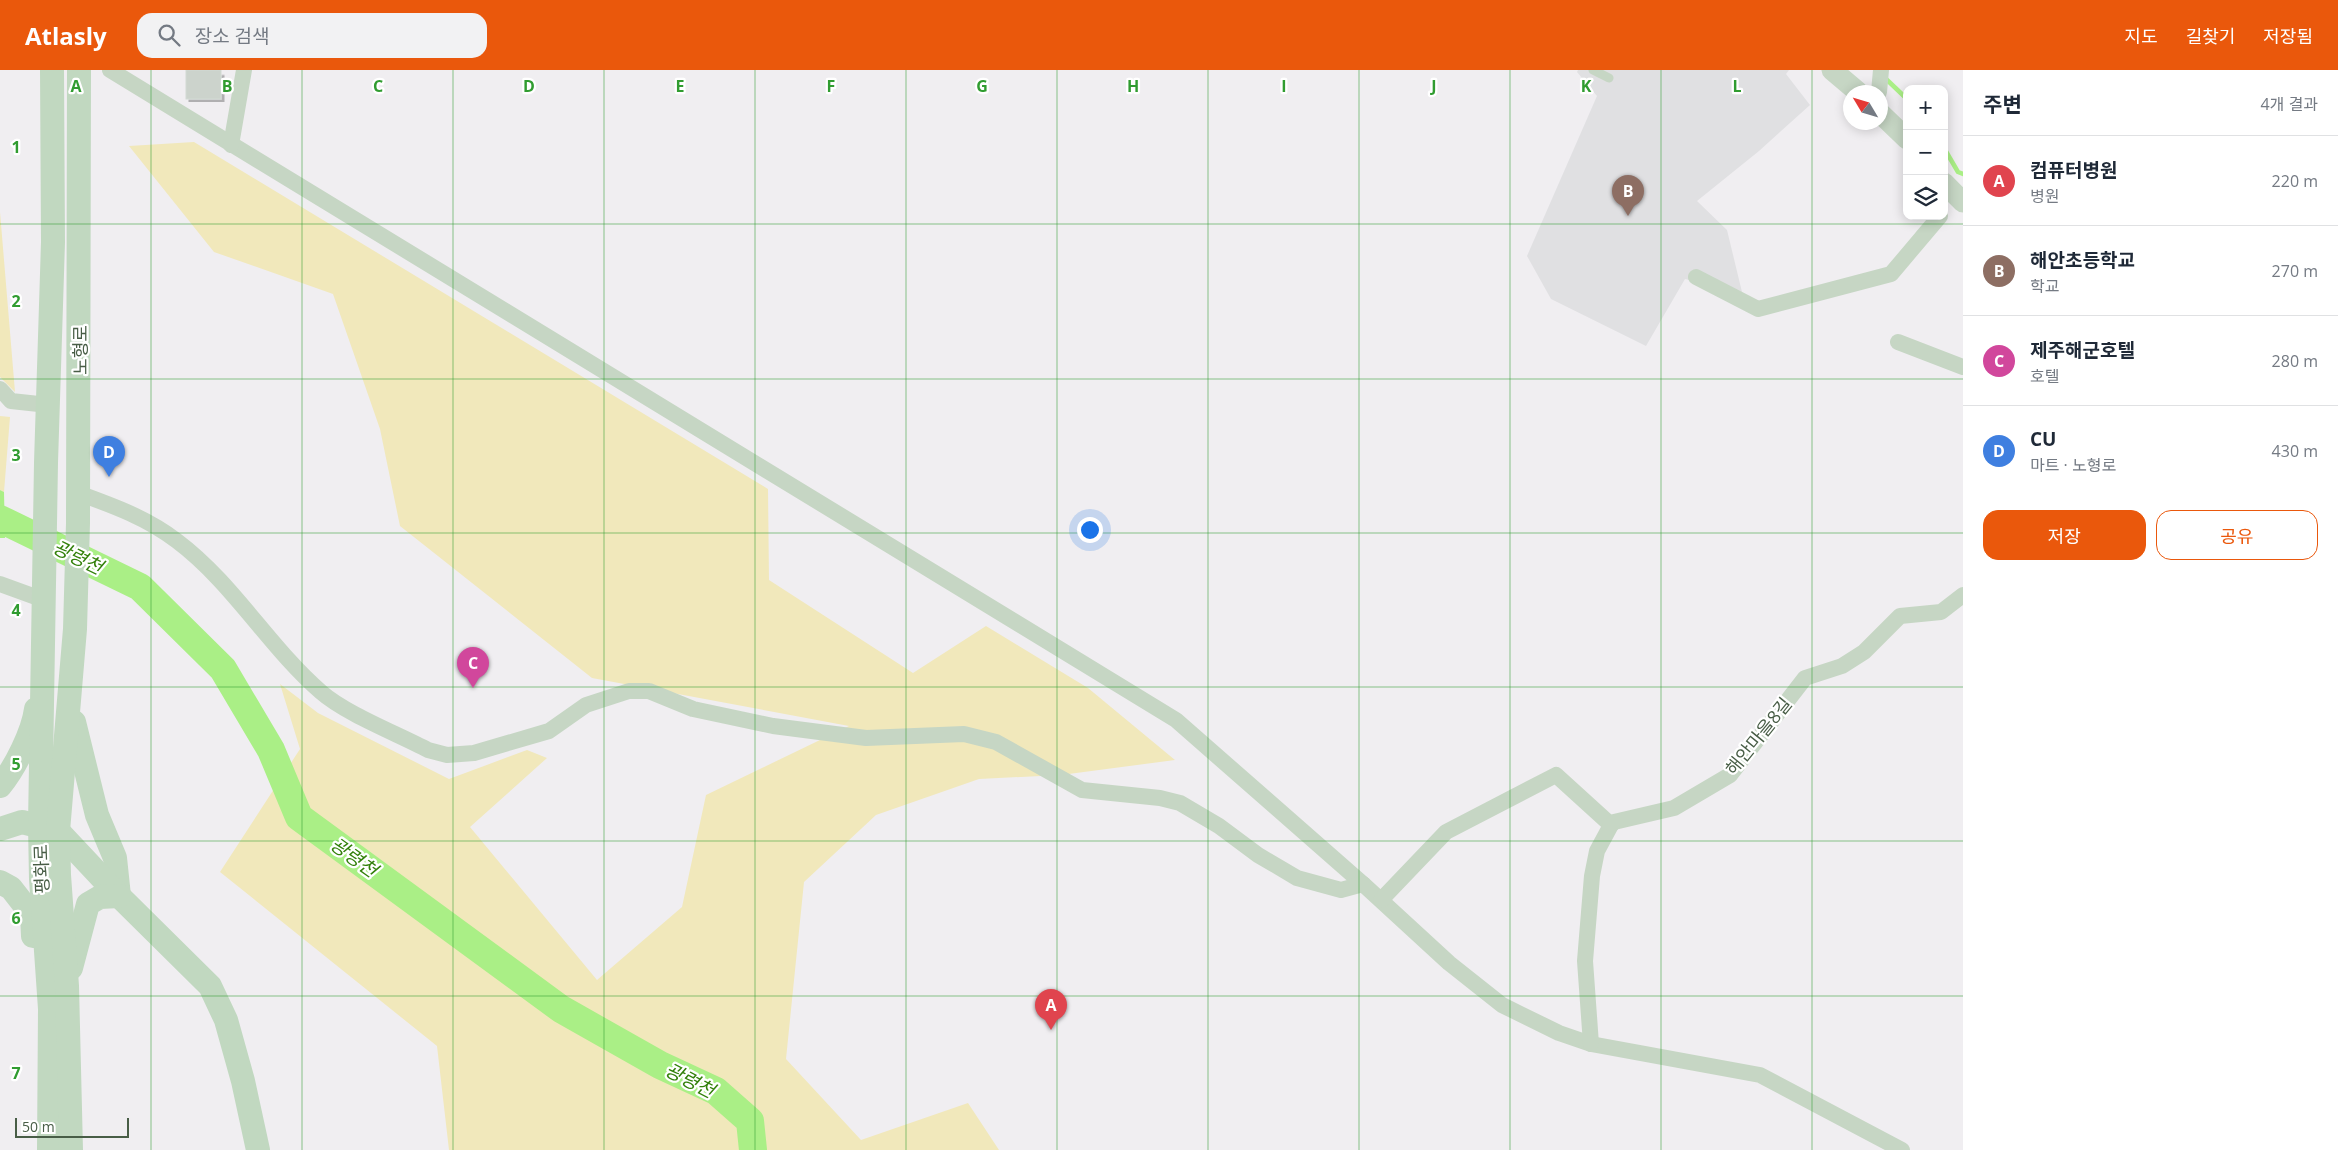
<!DOCTYPE html>
<html lang="ko">
<head>
<meta charset="utf-8">
<style>
	:root { --surface:#fff; --page:#f2f2f3; --text:#1f2937; --muted:#747a83; --line:#e0e1e3; --accent:#ea580c }
	body { margin:0; font-family:"Open Sans","Noto Sans KR",sans-serif; background:var(--page); color:var(--text) }
	.controls { position:absolute; right:15px; top:15px; display:grid; overflow:hidden; border-radius:10px; box-shadow:0 2px 12px #0003 }
	.controls button { width:45px; height:45px; display:grid; place-items:center; padding:0; border:0; border-bottom:1px solid var(--line); background:var(--surface); color:var(--text); font:25px sans-serif }
	.compass { position:absolute; left:1843px; top:15px; width:45px; height:45px; border-radius:50%; background:var(--surface); box-shadow:0 2px 12px #0003; rotate:308deg }
	.scale { position:absolute; left:15px; bottom:12px; width:114px; box-sizing:border-box; padding-left:5px; border:2px solid #485d46; border-top:0; font-size:14px; line-height:18px; white-space:nowrap; color:#485d46; -webkit-text-stroke:4px #fff; paint-order:stroke }
	.you { position:absolute; left:1089px; top:459px; width:18px; height:18px; margin:-12px; border:4px solid #fff; border-radius:50%; background:#1a73e8; box-shadow:0 0 0 8px #1a73e833 }
	.badge { display:grid; place-items:center; width:32px; height:32px; border-radius:50%; background:var(--accent); color:#fff; font-size:16px; font-weight:700 }
	.pin { position:absolute; translate:-50% -41px; filter:drop-shadow(0 1px 2px #0008) }
	.pin::after { content:''; position:absolute; top:26px; width:18px; height:15px; background:inherit; clip-path:polygon(0 0,100% 0,50% 100%) }
	.list { margin:0; padding:0; list-style:none }
	h2 { display:flex; justify-content:space-between; align-items:center; height:65px; margin:0; padding:0 20px; font-size:21px }
	h2 small { font-size:16px; font-weight:400; color:var(--muted) }
	.list li { display:grid; grid-template-columns:32px 1fr auto; gap:15px; align-items:center; box-sizing:border-box; height:90px; padding:0 20px; border-top:1px solid var(--line) }
	.list b { display:block; font-size:19px; white-space:nowrap }
	.list p { margin:0; font-size:16px; white-space:nowrap; color:var(--muted) }
	.list em { font-size:16px; font-style:normal; color:var(--muted) }
	.actions { display:flex; gap:10px; padding:15px 20px }
	.actions a { flex:1; padding:11px 0; border:1px solid var(--accent); border-radius:15px; text-align:center; font-size:18px; color:var(--accent) }
	.actions .main { background:var(--accent); color:#fff }
	.icon { flex:none; width:28px; height:28px; fill:none; stroke:currentColor; stroke-width:2; stroke-linecap:round; stroke-linejoin:round }
	.map { position:relative; flex:none; width:1963px; height:1080px; overflow:hidden }
	header { display:flex; align-items:center; gap:30px; box-sizing:border-box; height:70px; padding:0 25px; background:var(--accent); color:#fff }
	header strong { font-size:24px }
	nav { display:flex; gap:28px; margin-inline-start:auto; font-size:18px }
	.search { width:350px; height:45px; background:var(--page); display:flex; align-items:center; gap:12px; box-sizing:border-box; padding:0 18px; border-radius:15px; color:var(--muted); font-size:19px }
	main { display:flex }
	aside { flex:1; background:var(--surface) }
	.map>svg:first-child { display:block }
	.education { fill:#e0e0e2 }
	.green { fill:#f1e8bb }
	.water { fill:#aaef86 }
	.lines { fill:none; stroke-linecap:round; stroke-linejoin:round }
	.stream { stroke:#aaef86; stroke-width:4.5 }
	.river { stroke:#aaef86; stroke-width:28 }
	.building { fill:#ccd3cc; stroke:#d2dad4; filter:url(#shadow) }
	.service { stroke:#c6d6c4; stroke-width:9 }
	.minor { stroke:#c6d6c4; stroke-width:16 }
	.tertiary { stroke:#c6d6c4; stroke-width:21 }
	.secondary { stroke:#c1d8c0; stroke-width:24 }
	.grid { fill:none; stroke:#309c30; stroke-width:1; stroke-opacity:0.55 }
	.labels { text-anchor:middle; dominant-baseline:central; stroke-width:4.5; stroke-linejoin:round; paint-order:stroke }
	.street-label { font-size:18px; fill:#485d46; stroke:#fff }
	.water-label { font-size:19px; font-style:italic; fill:#32800a; stroke:#fff }
	.grid-label { font-size:16px; text-anchor:middle; font-weight:bold; fill:#309c30; stroke:#fff; stroke-width:4.5; stroke-linejoin:round; paint-order:stroke }
</style>
</head>
<body>
<header>
<strong>Atlasly</strong>
<div class="search"><svg class="icon" aria-label="search" viewBox="0 0 24 24"><circle cx="10" cy="10" r="6"/><path d="M15 15l6 6"/></svg>장소 검색</div>
<nav><a>지도</a><a>길찾기</a><a>저장됨</a></nav>
</header>
<main>
<div class="map">
<svg width="1963" height="1080" viewBox="0 0 1963 1080">
	<defs>
		<filter id="shadow"><feDropShadow dx="3" dy="5.5" stdDeviation="0" flood-color="#0004"/></filter>
	</defs>
	<rect width="100%" height="100%" fill="#f0eef1"/>
	<polygon class="education" points="1578,0 1789,0 1786,4 1810,35 1759,81 1697,131 1727,160 1742,222 1685,209 1646,276 1551,229 1527,186 1597,26 1577,2"/>
	<g class="green">
		<polygon points="194,72 768,419 769,510 913,603 986,556 1088,618 1175,690 1061,705 979,709 876,745 804,812 786,989 861,1070 968,1033 999,1080 449,1080 437,976 220,802 300,679 280,614 318,643 449,709 527,680 547,688 470,757 597,910 682,837 706,725 849,656 592,608 400,456 380,359 333,224 214,182 129,76"/>
		<polygon points="0,142 15,322 0,307"/>
		<polygon points="0,346 10,347 4,422 0,420"/>
	</g>
	<polygon class="water" points="0,420 4,422 5,468 0,468"/>
	<g class="lines">
		<g class="stream">
			<polyline points="1885,8 1907,29"/>
			<polyline points="1944,78 1958,102 1963,104"/>
		</g>
		<polyline class="river" points="0,449 140,517 223,599 271,680 299,747 561,939 660,995 716,1021 750,1051 753,1080"/>
	</g>
	<rect class="building" x="186" y="0" width="35" height="29"/>
	<g class="lines">
		<polyline class="service" points="1593,0 1609,8"/>
		<g class="minor">
			<polyline points="110,0 1176,650 1363,814 1449,893 1502,935 1559,963 1591,974 1760,1005 1902,1080"/>
			<polyline points="1879,22 1881,0"/>
			<polyline points="231,75 244,0"/>
			<polyline points="1696,207 1758,239 1891,204 1940,146"/>
			<polyline points="1898,272 1963,297"/>
			<polyline points="0,319 11,331 48,335"/>
			<path d="M78,423C114,436 147,448 177,471C233,513 269,577 321,622C346,644 398,664 428,680L447,685L474,683L549,661L586,635L629,621H649L693,639L773,656L866,668L964,664L996,672L1082,720L1160,728L1180,733L1219,756L1258,785L1297,808L1341,820L1363,814"/>
			<polyline points="0,514 44,530"/>
			<polyline points="1381,830 1446,762 1556,705 1611,755"/>
			<polyline points="1591,974 1585,891 1592,806 1597,781 1611,755 1614,752 1674,738 1730,705 1805,608 1842,596 1864,582 1900,546 1941,542 1963,525"/>
		</g>
		<g class="tertiary">
			<polyline points="1832,0 1858,22"/>
			<polyline points="1880,43 1907,69"/>
			<polyline points="1944,113 1963,132"/>
		</g>
		<g class="secondary">
			<polyline points="74,652 97,745 115,788 119,826"/>
			<path d="M0,716C15,698 33,662 36,639"/>
			<polyline points="0,759 22,752 54,760"/>
			<polyline points="58,761 119,826 210,916 226,950 243,1011 258,1080"/>
			<polyline points="0,812 11,818 32,845 33,866"/>
			<polyline points="71,898 88,834 100,827 119,826"/>
			<polyline points="49,1080 50,939 41,809 40,755 46,393 53,172 52,0"/>
			<polyline points="71,1080 67,916 59,805 58,761 75,559 78,453 79,0"/>
		</g>
	</g>
	<path class="grid" d="M151,0V1080M302,0V1080M453,0V1080M604,0V1080M755,0V1080M906,0V1080M1057,0V1080M1208,0V1080M1359,0V1080M1510,0V1080M1661,0V1080M1812,0V1080M0,154H1963M0,309H1963M0,463H1963M0,617H1963M0,771H1963M0,926H1963"/>
	<g class="labels">
		<g class="street-label">
			<text transform="translate(80 280) rotate(-90)">노형로</text>
			<text transform="translate(1758 666) rotate(-51)">해안마을8길</text>
			<text transform="translate(41 799) rotate(-92)">평화로</text>
		</g>
		<g class="water-label">
			<text transform="translate(78 487) rotate(26)">광령천</text>
			<text transform="translate(354 787) rotate(36)">광령천</text>
			<text transform="translate(690 1010) rotate(27)">광령천</text>
		</g>
	</g>
	<g class="grid-label">
		<text x="76" y="22">A</text>
		<text x="227" y="22">B</text>
		<text x="378" y="22">C</text>
		<text x="529" y="22">D</text>
		<text x="680" y="22">E</text>
		<text x="831" y="22">F</text>
		<text x="982" y="22">G</text>
		<text x="1133" y="22">H</text>
		<text x="1284" y="22">I</text>
		<text x="1434" y="22">J</text>
		<text x="1586" y="22">K</text>
		<text x="1737" y="22">L</text>
		<text x="16" y="83">1</text>
		<text x="16" y="237">2</text>
		<text x="16" y="391">3</text>
		<text x="16" y="546">4</text>
		<text x="16" y="700">5</text>
		<text x="16" y="854">6</text>
		<text x="16" y="1009">7</text>
	</g>
</svg>
<div class="controls">
<button>+</button>
<button>−</button>
<button><svg class="icon" aria-label="layers" viewBox="0 0 24 24"><path d="M12 4l9 5-9 5-9-5zM3 14l9 5 9-5"/></svg></button>
</div>
<svg class="compass" viewBox="-18 -18 36 36"><path d="M0-13l5 13h-10z" fill="#e53935"/><path d="M0 13l5-13h-10z" fill="#747a83"/></svg>
<div class="scale">50 m</div>
<div class="you"></div>
<div class="pin badge" style="left:1051px;top:960px;background:#e0444e">A</div>
<div class="pin badge" style="left:1628px;top:146px;background:#8d6e63">B</div>
<div class="pin badge" style="left:473px;top:618px;background:#d1479c">C</div>
<div class="pin badge" style="left:109px;top:407px;background:#3f7fe0">D</div>
</div>
<aside>
<h2>주변<small>4개 결과</small></h2>
<ul class="list">
<li><span class="badge" style="background:#e0444e">A</span><div><b>컴퓨터병원</b><p>병원</p></div><em>220 m</em></li>
<li><span class="badge" style="background:#8d6e63">B</span><div><b>해안초등학교</b><p>학교</p></div><em>270 m</em></li>
<li><span class="badge" style="background:#d1479c">C</span><div><b>제주해군호텔</b><p>호텔</p></div><em>280 m</em></li>
<li><span class="badge" style="background:#3f7fe0">D</span><div><b>CU</b><p>마트 · 노형로</p></div><em>430 m</em></li>
</ul>
<div class="actions"><a class="main">저장</a><a>공유</a></div>
</aside>
</main>
</body>
</html>
